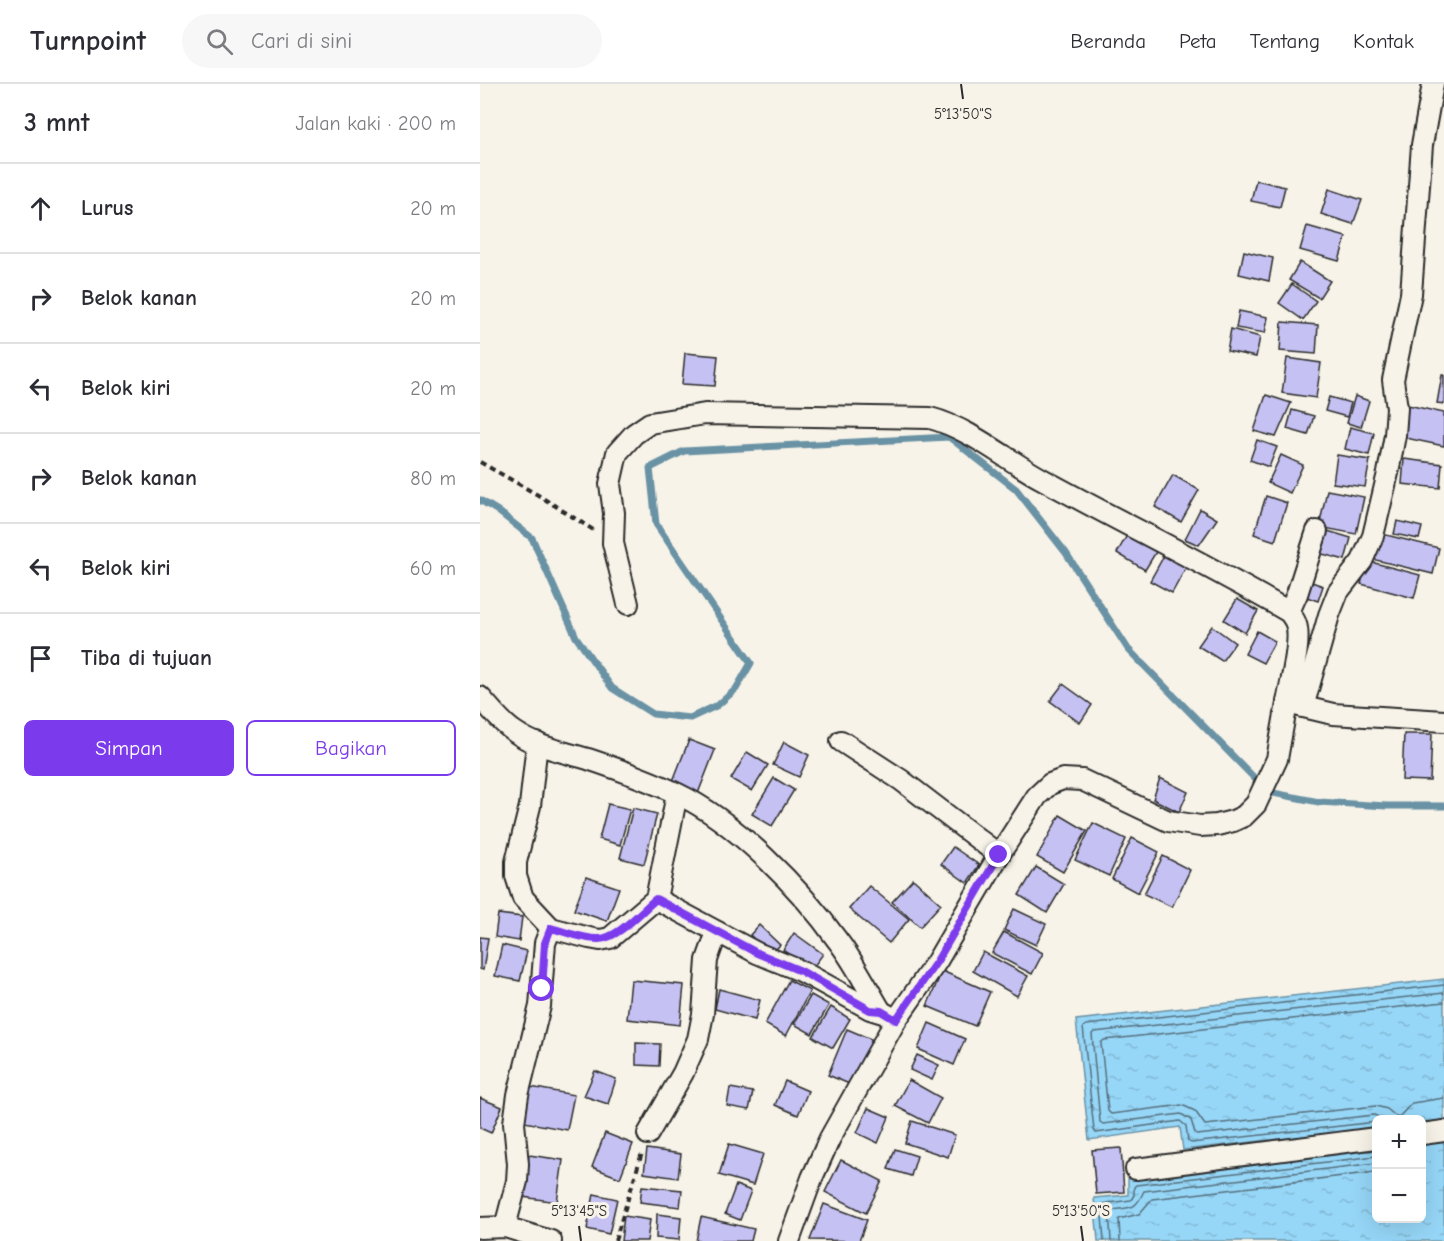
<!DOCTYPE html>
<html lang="id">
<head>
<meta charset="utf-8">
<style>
	:root { --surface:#fff; --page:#f7f7f7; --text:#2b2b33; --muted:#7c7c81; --line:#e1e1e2; --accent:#7c3aed }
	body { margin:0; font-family:"Comic Neue",sans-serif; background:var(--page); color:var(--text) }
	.controls { position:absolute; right:18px; bottom:18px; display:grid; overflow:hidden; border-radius:9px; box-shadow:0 6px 24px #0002 }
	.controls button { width:54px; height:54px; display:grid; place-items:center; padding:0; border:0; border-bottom:2px solid var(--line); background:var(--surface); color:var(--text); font:30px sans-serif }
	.stop { position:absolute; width:18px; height:18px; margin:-14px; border:4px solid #7c3aed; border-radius:50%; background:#fff }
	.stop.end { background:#7c3aed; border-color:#fff; box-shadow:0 2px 6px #0008 }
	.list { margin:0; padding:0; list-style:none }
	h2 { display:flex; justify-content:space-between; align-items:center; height:78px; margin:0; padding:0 24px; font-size:26px }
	h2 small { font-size:20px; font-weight:400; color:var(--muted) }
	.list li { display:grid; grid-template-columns:39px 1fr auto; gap:18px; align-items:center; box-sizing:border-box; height:90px; padding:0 24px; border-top:2px solid var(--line) }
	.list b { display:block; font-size:22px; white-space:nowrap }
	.list em { font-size:20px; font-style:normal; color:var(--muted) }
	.actions { display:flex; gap:12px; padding:18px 24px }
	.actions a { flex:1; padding:14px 0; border:2px solid var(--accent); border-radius:9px; text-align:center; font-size:21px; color:var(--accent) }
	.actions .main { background:var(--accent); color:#fff }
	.icon { flex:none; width:33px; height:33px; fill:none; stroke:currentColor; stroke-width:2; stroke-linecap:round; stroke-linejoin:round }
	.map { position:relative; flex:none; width:964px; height:1157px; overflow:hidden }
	header { display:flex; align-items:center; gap:36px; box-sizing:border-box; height:84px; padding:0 30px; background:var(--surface); border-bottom:2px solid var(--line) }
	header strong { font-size:28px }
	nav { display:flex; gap:33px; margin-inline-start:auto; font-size:21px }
	.search { width:420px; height:54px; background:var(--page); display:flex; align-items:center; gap:15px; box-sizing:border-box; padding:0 21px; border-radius:33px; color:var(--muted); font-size:22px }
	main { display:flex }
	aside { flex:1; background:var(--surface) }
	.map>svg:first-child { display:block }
	.water { fill:url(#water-ripples); stroke:#6b92a5; stroke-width:1.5 }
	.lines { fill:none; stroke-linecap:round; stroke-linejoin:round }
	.shore { stroke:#566f7d; stroke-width:1.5 }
	.stream { stroke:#6b92a5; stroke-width:7 }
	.building { fill:#c5c1f3; stroke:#2b2b2b; stroke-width:1.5 }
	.minor-casing { stroke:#2b2b2b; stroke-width:24 }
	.path { stroke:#2b2b2b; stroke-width:4; stroke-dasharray:6 4.5; stroke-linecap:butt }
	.minor { stroke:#f7f3e8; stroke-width:20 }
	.route { stroke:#7c3aed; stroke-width:8 }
	.ticks { fill:none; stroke:#2b2b2b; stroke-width:2 }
	.ticks-label { font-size:15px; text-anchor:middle; fill:#2b2b2b; stroke:#f7f3e8; stroke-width:6; stroke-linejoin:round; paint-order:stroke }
</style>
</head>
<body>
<header>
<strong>Turnpoint</strong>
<div class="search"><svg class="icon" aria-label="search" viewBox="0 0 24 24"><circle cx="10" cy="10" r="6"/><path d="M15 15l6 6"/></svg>Cari di sini</div>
<nav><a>Beranda</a><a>Peta</a><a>Tentang</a><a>Kontak</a></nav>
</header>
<main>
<aside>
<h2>3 mnt<small>Jalan kaki · 200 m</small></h2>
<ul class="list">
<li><svg class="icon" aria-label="ahead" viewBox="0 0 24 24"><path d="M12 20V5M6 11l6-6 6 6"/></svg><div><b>Lurus</b></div><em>20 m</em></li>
<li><svg class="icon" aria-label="right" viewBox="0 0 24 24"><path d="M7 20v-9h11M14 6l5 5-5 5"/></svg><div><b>Belok kanan</b></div><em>20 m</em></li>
<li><svg class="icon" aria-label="left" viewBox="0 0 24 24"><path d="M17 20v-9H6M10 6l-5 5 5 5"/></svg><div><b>Belok kiri</b></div><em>20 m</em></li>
<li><svg class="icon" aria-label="right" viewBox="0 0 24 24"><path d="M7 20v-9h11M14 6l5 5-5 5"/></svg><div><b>Belok kanan</b></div><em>80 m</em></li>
<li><svg class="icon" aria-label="left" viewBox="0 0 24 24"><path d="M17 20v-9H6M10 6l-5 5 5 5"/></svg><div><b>Belok kiri</b></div><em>60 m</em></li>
<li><svg class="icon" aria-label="arrive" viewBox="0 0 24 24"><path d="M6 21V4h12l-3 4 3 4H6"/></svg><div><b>Tiba di tujuan</b></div></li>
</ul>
<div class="actions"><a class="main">Simpan</a><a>Bagikan</a></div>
</aside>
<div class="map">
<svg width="964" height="1157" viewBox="0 0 964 1157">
	<defs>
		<pattern id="water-ripples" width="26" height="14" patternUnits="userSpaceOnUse" patternTransform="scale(1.5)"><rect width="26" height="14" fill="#96d6f7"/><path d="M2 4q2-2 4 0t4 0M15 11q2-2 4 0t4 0" fill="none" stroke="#81b8d4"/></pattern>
	</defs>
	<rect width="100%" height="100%" fill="#f7f3e8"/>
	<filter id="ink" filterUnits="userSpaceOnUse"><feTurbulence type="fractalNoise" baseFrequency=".0167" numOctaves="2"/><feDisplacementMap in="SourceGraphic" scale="12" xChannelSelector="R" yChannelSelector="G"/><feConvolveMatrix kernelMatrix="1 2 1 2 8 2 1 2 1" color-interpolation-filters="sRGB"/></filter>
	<g filter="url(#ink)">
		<g class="water">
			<polygon points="964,895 964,1036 942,1039 942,1036 896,1036 896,1044 703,1066 700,1043 609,1056 596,936"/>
			<polygon points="964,1058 964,1157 618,1157 614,1114 648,1111 648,1095 896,1066 896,1134 942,1134 942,1060"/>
		</g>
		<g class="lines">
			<g class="shore">
				<polyline points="964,918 624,956 621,959 628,1027 631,1030 702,1021 715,1027 725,1041 896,1022 907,1025 918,1034 932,1019 964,1014"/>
				<polyline points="906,1036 894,1031 717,1051 715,1049 711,1036 701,1030 623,1040 620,1038 612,950 614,948 964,909"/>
				<polyline points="896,1038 711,1059 708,1057 706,1042 700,1037 616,1049 614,1046 603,943 606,941 964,901"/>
				<polyline points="624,1157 621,1120 651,1116 654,1111 654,1103 656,1101 896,1072"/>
				<path d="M631,1157L629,1127C651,1121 653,1130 664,1107L896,1079"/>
				<polyline points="640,1157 639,1135 659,1130 672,1115 896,1088"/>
			</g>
			<polyline class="stream" points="0,416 18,427 52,454 96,553 132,604 173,630 210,634 238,621 256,605 271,579 176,440 170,384 204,367 469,353 536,405 586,469 648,565 788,708 839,718 907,722 964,722"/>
		</g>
		<g class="building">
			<polygon points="776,96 805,103 800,123 771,117"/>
			<polygon points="849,105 882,116 873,140 841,130"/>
			<polygon points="827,142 866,153 859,177 820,166"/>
			<polygon points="764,167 793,174 789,197 759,190"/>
			<polygon points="820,178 850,197 839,214 809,196"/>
			<polygon points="812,200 836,217 823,236 799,219"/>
			<polygon points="759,227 788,233 785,249 756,244"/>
			<polygon points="802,238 838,241 836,270 800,267"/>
			<polygon points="751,245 780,253 776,273 747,267"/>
			<polygon points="205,269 238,272 235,302 202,300"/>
			<polygon points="807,274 841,279 836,314 802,309"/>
			<polygon points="962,291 964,291 964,320 957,319"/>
			<polygon points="786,311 811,319 796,353 774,347"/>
			<polygon points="875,312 889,317 881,343 867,339"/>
			<polygon points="849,313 871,319 867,333 845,327"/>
			<polygon points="928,321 964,329 964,362 921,353"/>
			<polygon points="812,326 834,332 828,351 807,345"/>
			<polygon points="870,343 894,349 889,371 865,365"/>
			<polygon points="777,356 797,363 789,383 770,376"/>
			<polygon points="801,371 823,381 810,409 788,399"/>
			<polygon points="857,371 890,376 885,403 853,399"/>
			<polygon points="924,375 962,380 960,404 922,400"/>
			<polygon points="693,391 719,406 701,438 675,423"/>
			<polygon points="847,406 884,413 876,450 839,443"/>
			<polygon points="786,412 807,419 795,457 774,450"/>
			<polygon points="720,425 737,435 719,461 705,455"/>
			<polygon points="917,437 942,443 939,455 914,450"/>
			<polygon points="841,445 871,454 865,476 835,468"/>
			<polygon points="650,446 679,463 665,486 637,469"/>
			<polygon points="898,449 959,464 953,490 892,475"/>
			<polygon points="686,468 708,480 692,509 670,497"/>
			<polygon points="887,477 940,491 934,514 881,500"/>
			<polygon points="829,497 843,502 838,517 824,512"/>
			<polygon points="757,515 778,527 765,549 744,536"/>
			<polygon points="732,542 755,559 742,577 718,562"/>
			<polygon points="777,547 795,557 783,579 765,570"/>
			<polygon points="583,600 612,621 600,639 570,617"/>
			<polygon points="924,650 952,650 950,697 922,696"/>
			<polygon points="209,656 235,666 217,712 191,702"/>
			<polygon points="304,658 329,671 319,693 293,681"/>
			<polygon points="267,668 288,681 272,707 251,695"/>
			<polygon points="294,694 314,706 292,742 272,730"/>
			<polygon points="680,694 708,708 699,728 673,715"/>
			<polygon points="128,720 150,725 140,761 119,755"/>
			<polygon points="153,724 177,730 164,780 140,774"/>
			<polygon points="580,731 607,747 583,788 557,773"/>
			<polygon points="613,739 646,755 629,792 595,776"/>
			<polygon points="652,754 679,768 658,809 632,795"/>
			<polygon points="473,763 499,781 487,799 461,780"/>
			<polygon points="683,772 710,786 692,823 664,810"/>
			<polygon points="556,783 584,800 567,829 539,811"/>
			<polygon points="106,793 139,804 127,837 94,826"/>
			<polygon points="433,795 461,820 440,843 412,818"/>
			<polygon points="389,802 429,835 409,859 369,825"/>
			<polygon points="534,825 566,840 556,861 524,846"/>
			<polygon points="18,830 42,833 39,857 15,853"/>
			<polygon points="279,841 300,861 290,871 270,851"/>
			<polygon points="524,848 563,869 552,890 512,869"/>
			<polygon points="314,849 343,870 331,886 303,866"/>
			<polygon points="0,853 8,854 3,886 0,885"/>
			<polygon points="22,861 47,867 40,897 15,892"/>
			<polygon points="503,868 548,892 537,912 493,887"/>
			<polygon points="462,887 510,908 495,942 447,922"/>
			<polygon points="151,896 204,901 200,941 147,935"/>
			<polygon points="309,896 330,907 306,952 285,940"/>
			<polygon points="239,905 280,916 275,936 235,925"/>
			<polygon points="331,911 349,921 332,950 314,940"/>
			<polygon points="351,923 370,935 353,964 333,953"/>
			<polygon points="449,939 485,955 474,981 438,965"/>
			<polygon points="367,945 393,956 374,1002 348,991"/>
			<polygon points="156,959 180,960 179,982 156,981"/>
			<polygon points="437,971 459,981 452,996 430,986"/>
			<polygon points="115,987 136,995 128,1020 104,1012"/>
			<polygon points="429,996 461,1014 448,1039 415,1022"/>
			<polygon points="305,997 328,1007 318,1031 295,1021"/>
			<polygon points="45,1002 94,1011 87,1046 39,1037"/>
			<polygon points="250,1004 273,1008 269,1026 247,1022"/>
			<polygon points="0,1014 22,1023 11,1049 0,1044"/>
			<polygon points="388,1024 409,1033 398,1059 377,1049"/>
			<polygon points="432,1037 475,1051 468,1073 425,1059"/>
			<polygon points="125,1049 153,1060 140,1094 112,1083"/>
			<polygon points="249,1060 283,1070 273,1101 239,1091"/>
			<polygon points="641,1064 644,1108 616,1110 612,1066"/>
			<polygon points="167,1065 201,1070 198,1094 164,1089"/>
			<polygon points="415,1065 437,1072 431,1092 408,1085"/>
			<polygon points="49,1071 83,1076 77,1118 43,1113"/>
			<polygon points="361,1076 402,1097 386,1129 345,1108"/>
			<polygon points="256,1101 271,1107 260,1136 245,1130"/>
			<polygon points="162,1102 202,1106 200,1123 160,1118"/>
			<polygon points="114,1110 137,1115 129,1150 107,1145"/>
			<polygon points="344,1120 387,1136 379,1157 330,1156"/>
			<polygon points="177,1130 201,1133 199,1156 176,1154"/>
			<polygon points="144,1132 170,1136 167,1157 141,1157"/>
			<polygon points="221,1133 274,1145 271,1157 216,1157"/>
		</g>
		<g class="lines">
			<g class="minor-casing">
				<g id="minor">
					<path d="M148,520L133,459L134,429L130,400L137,369L154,350L170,339L225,330L450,334C491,345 525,375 562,395C644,440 728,481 809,528C811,531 815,536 816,540C822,557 810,600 807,619L853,630L964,637"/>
					<polyline points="809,528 817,510 837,447"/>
					<path d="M0,613C11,625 21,639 35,648C56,663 84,668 108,675C138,685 169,696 198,710C255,737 321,805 358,857C375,879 387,904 401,927"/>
					<polyline points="823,623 849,531 858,508 882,477 893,452 908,389 915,351 917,324 913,296 931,210 942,61 953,0"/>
					<polyline points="361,657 421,696 519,771"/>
					<polyline points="57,659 50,722 36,778 36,792 43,814 71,844 109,854 120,856 130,854 176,815 197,710"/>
					<polyline points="176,815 277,869 321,887 390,925 406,930"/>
					<polyline points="168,1050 203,989 218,955 223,930 227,876 237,848"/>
					<polyline points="942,1050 964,1047"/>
					<polyline points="656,1085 896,1054"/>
					<polyline points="25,1143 37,1097 38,1080 34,1039 38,1011 60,922 65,859 71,844"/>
					<polyline points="0,1144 25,1143 71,1157"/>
					<polyline points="309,1157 332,1094 350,1054 416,936 457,877 519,771 557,712 570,700 583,695 602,696 688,737 720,742 737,741 753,737 764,732 776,720 797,675 807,619"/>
				</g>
			</g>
			<g class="path">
				<polyline points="0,378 58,411 115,447"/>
				<polyline points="135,1157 162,1069"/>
			</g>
			<use href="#minor" class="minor"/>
		</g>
	</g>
	<g class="lines" filter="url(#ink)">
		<path class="route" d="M62,905L65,859L71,844C86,848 103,855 118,855C137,856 162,826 176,815L277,869L321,887L390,926L401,927L416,936L457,877L519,771"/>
	</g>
	<path class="ticks" d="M481,0L483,15M99,1142L101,1157M601,1142L603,1157"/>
	<g class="ticks-label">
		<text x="483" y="35">5°13'50"S</text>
		<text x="99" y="1132">5°13'45"S</text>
		<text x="601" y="1132">5°13'50"S</text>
	</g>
</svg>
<div class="controls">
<button>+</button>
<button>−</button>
</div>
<div class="stop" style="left:62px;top:905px"></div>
<div class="stop end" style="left:519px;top:771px"></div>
</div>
</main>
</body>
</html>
